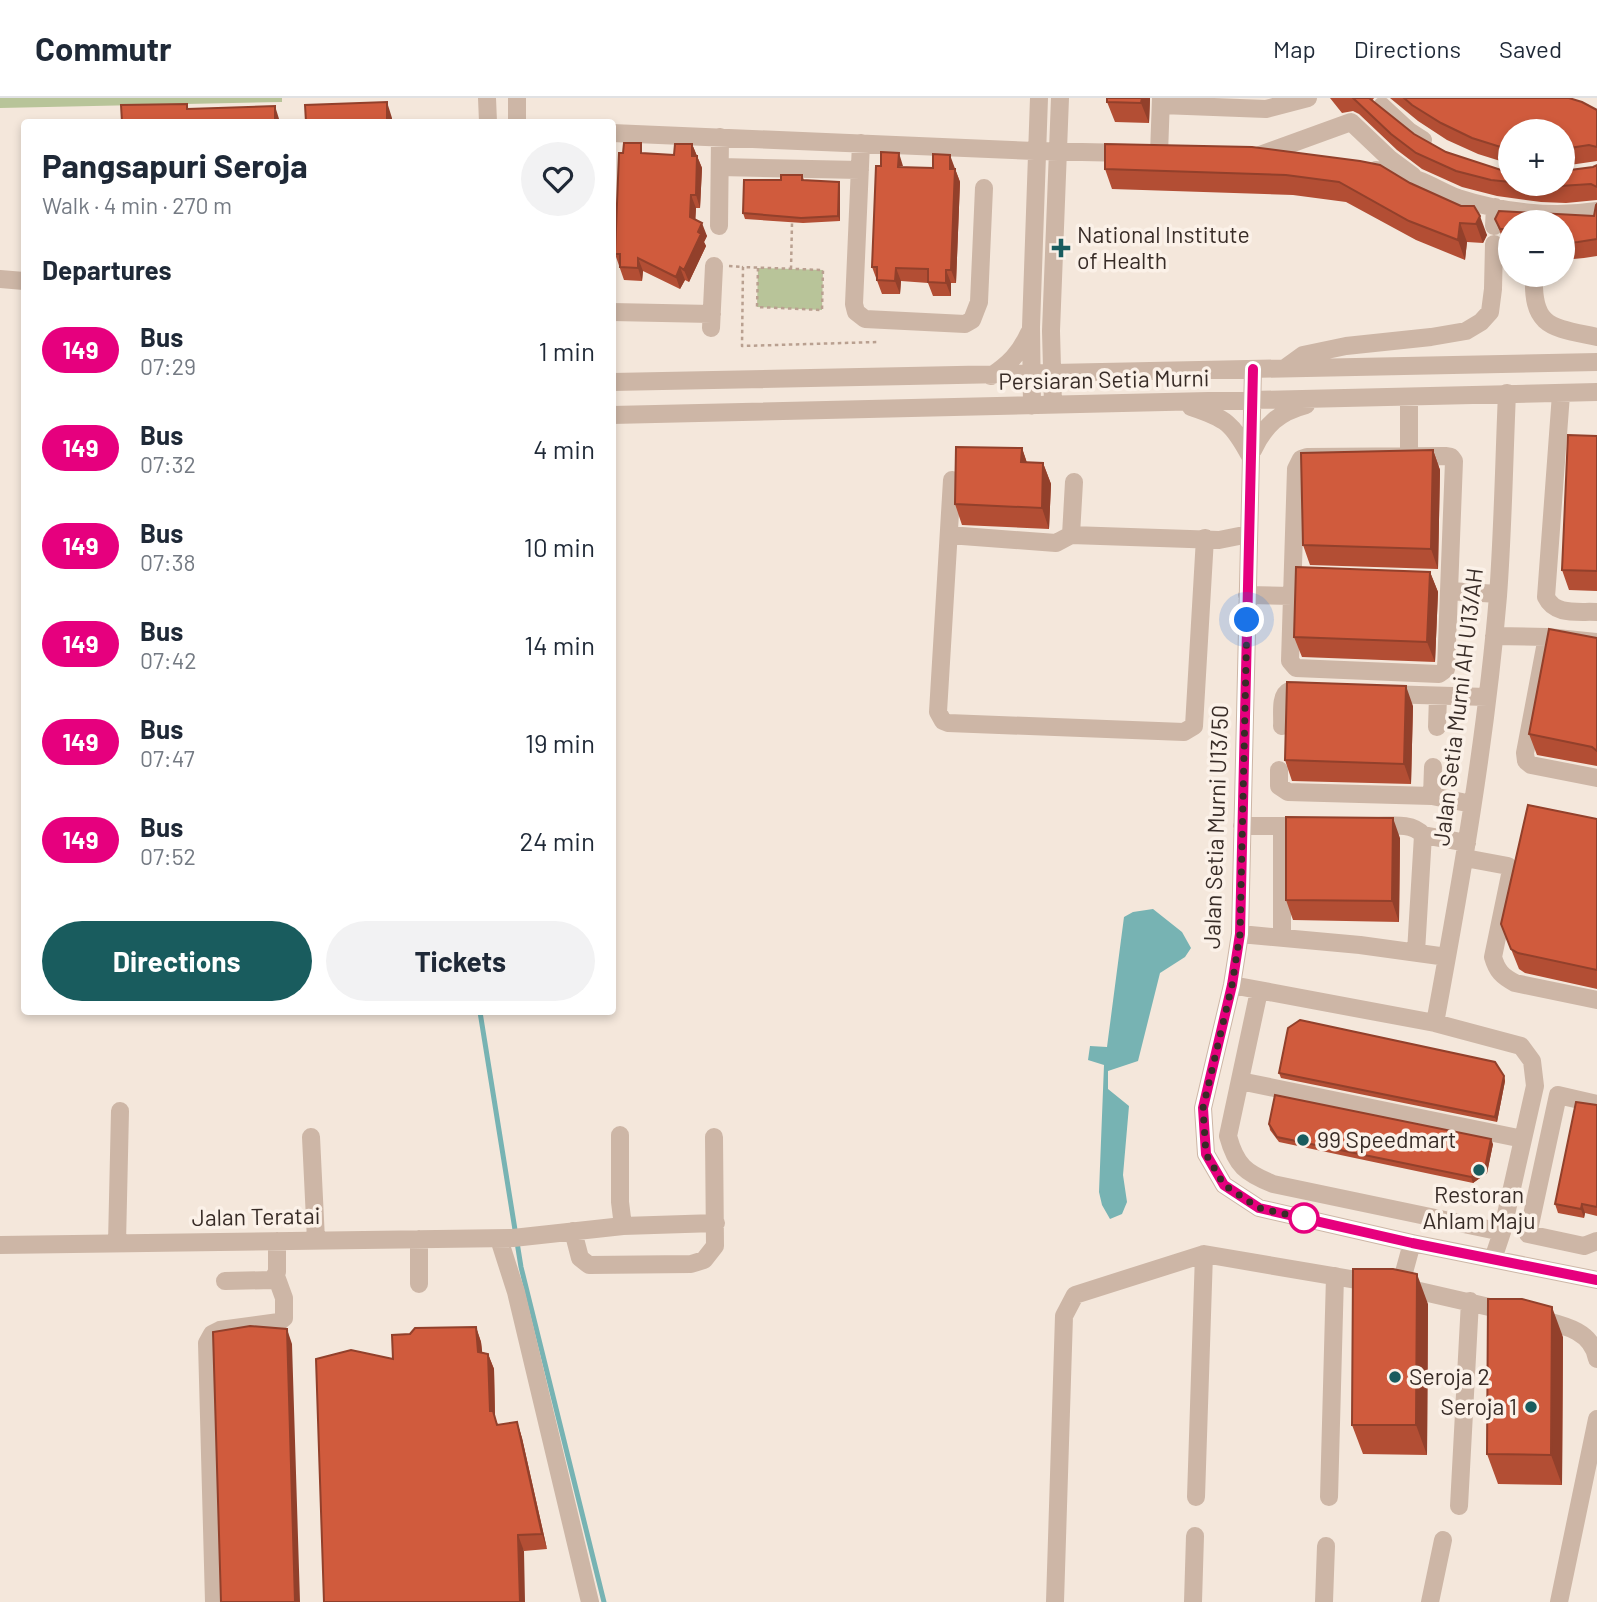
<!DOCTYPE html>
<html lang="en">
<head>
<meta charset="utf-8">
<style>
	body { margin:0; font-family:Barlow,sans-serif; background:#f2f2f3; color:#1f2937; height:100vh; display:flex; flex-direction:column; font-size:26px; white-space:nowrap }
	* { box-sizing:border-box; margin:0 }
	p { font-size:23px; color:#747a83 }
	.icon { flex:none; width:38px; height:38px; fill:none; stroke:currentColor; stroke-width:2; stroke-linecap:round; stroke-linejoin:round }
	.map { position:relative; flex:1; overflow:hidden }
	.sheet { position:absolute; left:21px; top:21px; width:595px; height:896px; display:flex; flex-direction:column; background:#fff; border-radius:7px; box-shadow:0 4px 10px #0003 }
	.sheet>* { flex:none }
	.badge { padding:0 14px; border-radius:23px; font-size:24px; line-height:46px }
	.buttons { position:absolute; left:1498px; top:21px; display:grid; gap:14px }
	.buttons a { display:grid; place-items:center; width:77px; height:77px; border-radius:50%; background:#fff; box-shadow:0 4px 10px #0003; font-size:35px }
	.you { position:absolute; width:35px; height:35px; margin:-18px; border:5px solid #fff; border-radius:50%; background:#1a73e8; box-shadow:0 0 0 10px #1a73e833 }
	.map>.badge { position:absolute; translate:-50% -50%; box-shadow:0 0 0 4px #fff }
	h2 { padding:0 21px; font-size:26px; line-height:63px }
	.round { display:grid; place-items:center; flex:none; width:74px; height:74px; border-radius:37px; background:#f2f2f3 }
	.head { display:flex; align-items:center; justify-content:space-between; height:119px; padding:0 21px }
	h1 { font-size:33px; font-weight:700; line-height:52px }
	.primary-button { display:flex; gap:14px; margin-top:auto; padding:14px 21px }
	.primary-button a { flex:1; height:80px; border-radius:42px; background:#195c5e; color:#fff; font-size:28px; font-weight:700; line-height:80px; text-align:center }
	.primary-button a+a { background:#f2f2f3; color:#1f2937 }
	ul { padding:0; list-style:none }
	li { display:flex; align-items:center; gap:21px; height:98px; padding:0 21px }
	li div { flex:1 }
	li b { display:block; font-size:26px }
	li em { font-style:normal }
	li .badge { min-width:77px; font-weight:700; text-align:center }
	header { display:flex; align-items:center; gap:42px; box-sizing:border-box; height:98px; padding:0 35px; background:#fff; border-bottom:2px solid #e0e1e3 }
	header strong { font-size:33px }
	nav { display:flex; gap:38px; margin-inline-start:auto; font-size:24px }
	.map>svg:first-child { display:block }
</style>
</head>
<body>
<header>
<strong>Commutr</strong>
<nav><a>Map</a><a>Directions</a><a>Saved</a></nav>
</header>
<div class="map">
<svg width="1597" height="1504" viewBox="0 0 1597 1504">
	<rect width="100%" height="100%" fill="#f4e7db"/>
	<path fill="#b8c499" d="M0,0H282V4L0,10Z
		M758,170L823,172L822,212L757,209Z"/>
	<path fill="#77b3b3" d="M1153,811L1182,834L1191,850L1185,859L1160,875L1138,963L1108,973V991L1129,1008L1123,1077L1127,1104L1122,1116L1110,1121L1102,1107L1099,1094L1104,967L1088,962L1090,948L1107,949L1124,819L1133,814Z"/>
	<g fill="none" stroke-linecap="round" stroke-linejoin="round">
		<path stroke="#77b3b3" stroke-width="5" d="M480,914L521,1169L604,1504"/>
		<path stroke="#b9a090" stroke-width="2.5" stroke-dasharray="3.5 3.5" stroke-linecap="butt" d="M729,168L743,169
			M758,170L757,209L822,212L823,172L743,169L742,248L878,244
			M791,171L792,125"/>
		<path stroke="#cdb6a6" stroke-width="18" d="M487,0L488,24
			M517,0V24
			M1161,7L1266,11L1308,0
			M1382,8L1409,33L1423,42
			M612,35L1035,53L1129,55
			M861,45L854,206L856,214L865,221L965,226L972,222L979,204L984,90
			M1159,56L1161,0
			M1260,57L1351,24L1390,61L1413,78
			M720,69L860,72
			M1376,72C1390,76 1405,78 1418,82C1432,87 1444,95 1458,100C1501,114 1552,120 1597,113
			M719,128L720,39
			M1494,128L1495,109
			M1534,177C1532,230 1551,229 1597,239
			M0,181L24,183
			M612,214L712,216
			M711,230L714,168
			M1285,270L1303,257L1346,248L1431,239L1466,233L1481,224L1490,214L1493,191L1494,146
			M1253,271L1240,836L1232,887L1203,1010L1206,1056L1224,1087L1259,1110L1412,1145L1597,1182
			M991,278C1009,266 1020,255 1029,235
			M612,284L1597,264
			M1561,296L1546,499C1555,518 1578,513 1597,514
			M1409,299V358
			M1053,307L1051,233L1060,0
			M1032,308L1031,229L1039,0
			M1191,309C1227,321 1232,325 1250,358
			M612,317L1597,294
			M1253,352C1265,327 1279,314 1306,307
			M1307,359L1445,358L1451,359L1454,363L1446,571L1439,576L1296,570L1290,563L1296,371L1301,361Z
			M952,382L938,614L943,623L948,625L1184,634L1194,628L1205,440
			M949,437L1056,445L1071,437L1219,442L1249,436
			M1071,437L1074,384
			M1450,493L1498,496
			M1247,497L1292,498
			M1494,538L1547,539
			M1597,544L1547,539L1525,655L1526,663L1531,667L1597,680
			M1385,596L1487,599
			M1282,628C1283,620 1279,597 1289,593C1294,591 1303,593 1308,593
			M1437,629L1438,598
			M1279,672V688L1288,694L1432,698L1472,706
			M1432,698L1433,669
			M1242,728H1308
			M1375,728C1390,728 1412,724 1423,737L1416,854
			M1423,737L1467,745
			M1465,760L1508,768L1511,772L1493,859C1497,873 1502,878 1515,885L1597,902
			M1240,836L1360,847L1447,859
			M1282,839V728
			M1232,887L1435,925L1521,948L1532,963L1535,988L1502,1134L1493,1161
			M1259,893L1228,1038C1236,1068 1246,1075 1273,1086L1502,1134
			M1435,925C1461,784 1486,642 1498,498C1503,431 1504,363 1507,295
			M1240,983L1523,1041
			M1597,1006L1558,997L1528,1136L1584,1148L1597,1143
			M311,1039L316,1142
			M623,1128L716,1125
			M573,1133L580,1160L589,1167L691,1166L704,1162L715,1148L714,1039
			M419,1141V1186
			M499,1141L516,1194L590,1504
			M117,1145L120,1013
			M0,1147L513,1140L623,1128L620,1104V1037
			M225,1183L272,1182L277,1174V1143
			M1400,1189L1412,1145
			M1402,1189L1511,1214
			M1538,1221C1562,1227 1592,1232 1597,1261
			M1196,1399L1204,1156
			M1329,1399L1335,1178
			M1459,1408L1470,1203
			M214,1504L207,1245L212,1236L220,1232L279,1224L284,1220V1200L276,1178
			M1055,1504L1064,1218L1075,1197L1204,1156L1374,1185
			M1193,1504L1195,1438
			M1324,1504L1326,1448
			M1430,1504L1443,1442
			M1559,1504L1597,1321"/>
	</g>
	<path fill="#b34e34" d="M1150,0L1149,25L1115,24L1107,4Z
		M1330,0H1374L1372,3L1414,36L1446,54L1501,72L1510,70V86H1563L1597,67V102L1566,105L1541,104L1497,98L1462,89L1422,71L1397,52L1359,16L1353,13L1342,15Z
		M1390,0H1569L1597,12V63L1563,68V33H1510V66L1478,56L1447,42L1418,23Z
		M692,46L702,70L700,110H696L695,121L707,138L704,144L706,148L689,184L685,182L680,191L643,173L642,183L624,182L615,156L623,55L674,57Z
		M1105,46L1410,85L1461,108L1487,137L1483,145L1467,144L1465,162L1416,142L1346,104L1293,97L1112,91L1105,71Z
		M881,68L955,71L960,84L956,185H951V198H933L928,185L901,183L900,196H882L872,169Z
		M802,77L804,82L839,84L840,89V123L803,125L745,121L743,115L781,82Z
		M1597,106V158L1584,160L1563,162V124H1510V147H1505L1495,121L1594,118Z
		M1597,338V493L1569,492L1562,472Z
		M1022,350L1027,365H1043L1051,386L1049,431L962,427L955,406Z
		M1433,352L1440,372L1438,471L1310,467L1303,447Z
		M1430,474L1438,494L1435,564L1302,559L1294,539Z
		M1597,540V668L1537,657L1529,636Z
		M1413,608L1411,686L1292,683L1285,662Z
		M1597,721V891L1525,875L1519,871L1501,826Z
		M1400,740L1399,824L1293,822L1286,802Z
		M1279,975L1504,978L1505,983L1497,1024L1281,980Z
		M1597,1007V1118L1585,1115L1584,1120L1558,1115L1555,1106Z
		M1269,1026L1493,1046L1487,1075L1473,1085L1279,1044L1270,1032Z
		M1428,1206L1427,1357L1363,1356L1352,1327Z
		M476,1229L481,1244L482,1254L488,1256L494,1271L495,1320L498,1327L517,1324L522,1340L547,1451L524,1453L393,1261Z
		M1563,1239L1562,1387L1498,1386L1487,1356Z"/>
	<path fill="#92402b" d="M1142,0H1150L1149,25L1141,5Z
		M387,4L392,20V24H387Z
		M275,8L280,24H275Z
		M692,46L702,70L700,110L696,97Z
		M899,55L903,68L898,69Z
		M950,57L960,84L956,185L951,172Z
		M839,84L840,89V123L838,118Z
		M691,97L696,110L695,131L690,119Z
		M1480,118L1487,137L1483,145L1476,126Z
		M702,125L707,138L704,144L706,148L689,184L684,172L698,134Z
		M1460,125L1467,144L1465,162L1458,142Z
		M638,160L643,173L642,183L638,170Z
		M680,169L685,182L680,191L676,179Z
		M896,170L901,183L900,196L895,183Z
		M946,172L951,185V198L946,185Z
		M1022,350L1029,371L1021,364Z
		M1433,352L1440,372L1438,471L1431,451Z
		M1043,365L1051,386L1049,431L1042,410Z
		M1430,474L1438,494L1435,564L1427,544Z
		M1406,588L1413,608L1411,686L1404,666Z
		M1393,720L1400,740L1399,824L1392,803Z
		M1504,978L1505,983L1497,1024L1495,1019Z
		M1491,1041L1493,1046L1487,1075L1473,1085L1471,1079Z
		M1582,1106L1585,1115L1584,1120L1581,1111Z
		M1417,1176L1428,1206L1427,1357L1416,1327Z
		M1552,1209L1563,1239L1562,1387L1551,1357Z
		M476,1229L481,1244L484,1269L478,1254Z
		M287,1231L292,1246L300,1504H295Z
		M488,1256L494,1271L495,1320L502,1342L490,1313Z
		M517,1324L522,1340L547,1451L542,1436Z
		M518,1437L524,1453L525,1504H520Z"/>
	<path fill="#d05b3d" stroke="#92402b" stroke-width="2" d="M1107,0H1142L1141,5L1107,4Z
		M1353,0H1369L1414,36L1446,54L1501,72L1510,70V84L1491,82L1456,73L1416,55L1391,36Z
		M1404,0H1569L1582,4L1597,12V49L1589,47L1563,51V33H1510V52L1472,40L1441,25L1412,7Z
		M387,4V24H306L305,7Z
		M187,6V11L275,8V24H122L121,7Z
		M624,45H641V55L674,57L675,46H692V58H697L696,97H691L690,119L702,125L698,134L701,136L684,172L680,169L676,179L638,160V170L620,169V156H615L619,55H623Z
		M1105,46L1252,49L1360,63L1380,67L1410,85L1461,108H1474L1480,118L1476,126L1460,125L1458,142L1409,123L1339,84L1286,77L1105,71Z
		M881,54L899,55L898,69L933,70V56L950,57V71H955L951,172H946V185L928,184V171L896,170L895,183L877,182V169H872L876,68H881Z
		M1597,67V89L1591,86L1560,88L1522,86H1563V73L1593,69Z
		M781,77H802V82L839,84L838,118L801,120L743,115L744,82H781Z
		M1597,106V141L1578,144L1563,145V124H1510V131H1500L1495,121L1499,113L1594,118L1596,107Z
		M1568,337L1597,338V473L1562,472Z
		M956,349L1022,350L1021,364L1043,365L1042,410L955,406Z
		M1433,352L1431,451L1303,447L1301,355Z
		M1296,469L1430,474L1427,544L1294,539Z
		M1549,531L1597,540V653L1592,649L1529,636Z
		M1287,584L1406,588L1404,666L1285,662Z
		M1528,707L1597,721V872L1518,855L1511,851L1501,826Z
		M1286,719L1393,720L1392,803L1286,802Z
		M1300,922L1495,964L1504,978L1495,1019L1279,975L1288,930Z
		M1275,997L1491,1041L1485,1070L1471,1079L1277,1039L1269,1026Z
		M1576,1004L1597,1007V1109L1582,1106L1581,1111L1555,1106Z
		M1353,1171H1393L1417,1176L1416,1327H1352Z
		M1488,1201H1522L1552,1209L1551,1357L1487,1356Z
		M250,1228L287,1231L295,1504H221L213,1234Z
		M476,1229L478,1254L488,1256L490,1313H493L497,1327L517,1324L542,1436L518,1437L520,1504H324L316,1261L351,1252L393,1261L392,1237L410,1236L415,1230Z"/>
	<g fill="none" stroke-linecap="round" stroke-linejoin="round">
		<g stroke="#fff" stroke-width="16">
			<path id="line" d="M1253,271L1240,836L1232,887L1203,1010L1206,1056L1224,1087L1259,1110L1412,1145L1597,1182"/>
		</g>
		<use href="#line" stroke="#e6007e" stroke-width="10"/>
		<path stroke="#382c27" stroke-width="7" stroke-dasharray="0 12.6" d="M1247,522L1240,836L1232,887L1203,1010L1206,1056L1224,1087L1259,1110L1310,1122L1304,1120"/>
	</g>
	<g fill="#195c5e" stroke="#fbf1e8" stroke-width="2.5">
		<path d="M1057.5 139.5h7v7h7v7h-7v7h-7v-7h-7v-7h7z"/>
		<circle cx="1303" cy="1042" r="7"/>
		<circle cx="1479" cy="1072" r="7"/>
		<circle cx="1395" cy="1279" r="7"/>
		<circle cx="1531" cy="1309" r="7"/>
	</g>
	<circle fill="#fff" stroke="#e6007e" stroke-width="3.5" cx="1304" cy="1120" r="14"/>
	<g text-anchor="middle" stroke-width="7" stroke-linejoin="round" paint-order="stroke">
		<g font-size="23" fill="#382c27" stroke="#fbf1e8" text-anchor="start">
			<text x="1077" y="145">National Institute<tspan x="1077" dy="26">of Health</tspan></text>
			<text x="1317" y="1050">99 Speedmart</text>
			<text x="1479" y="1105" text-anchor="middle">Restoran<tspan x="1479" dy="26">Ahlam Maju</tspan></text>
			<text x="1409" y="1287">Seroja 2</text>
			<text x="1517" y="1317" text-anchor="end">Seroja 1</text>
		</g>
		<g font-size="23" fill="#382c27" stroke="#fbf1e8">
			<text transform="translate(1104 282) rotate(-1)" y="8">Persiaran Setia Murni</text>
			<text transform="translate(1458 609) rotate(-83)" y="8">Jalan Setia Murni AH U13/AH</text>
			<text transform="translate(1216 729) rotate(-88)" y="8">Jalan Setia Murni U13/50</text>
			<text transform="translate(256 1119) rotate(-1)" y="8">Jalan Teratai</text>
		</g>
	</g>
</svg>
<div class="buttons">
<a>+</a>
<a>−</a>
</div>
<div class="you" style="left:1247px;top:522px"></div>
<section class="sheet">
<div class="head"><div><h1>Pangsapuri Seroja</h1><p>Walk · 4 min · 270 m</p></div><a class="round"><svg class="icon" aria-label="heart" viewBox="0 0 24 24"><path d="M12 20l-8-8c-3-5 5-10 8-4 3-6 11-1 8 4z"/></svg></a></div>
<h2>Departures</h2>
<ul>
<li><span class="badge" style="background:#e6007e;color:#fff">149</span><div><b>Bus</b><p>07:29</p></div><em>1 min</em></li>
<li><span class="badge" style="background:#e6007e;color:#fff">149</span><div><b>Bus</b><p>07:32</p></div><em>4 min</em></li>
<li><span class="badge" style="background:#e6007e;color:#fff">149</span><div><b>Bus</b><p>07:38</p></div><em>10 min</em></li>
<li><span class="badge" style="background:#e6007e;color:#fff">149</span><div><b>Bus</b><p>07:42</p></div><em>14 min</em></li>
<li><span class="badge" style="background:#e6007e;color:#fff">149</span><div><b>Bus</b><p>07:47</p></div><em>19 min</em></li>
<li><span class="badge" style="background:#e6007e;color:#fff">149</span><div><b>Bus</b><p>07:52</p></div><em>24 min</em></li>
</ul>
<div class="primary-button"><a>Directions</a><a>Tickets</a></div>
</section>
</div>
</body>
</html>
